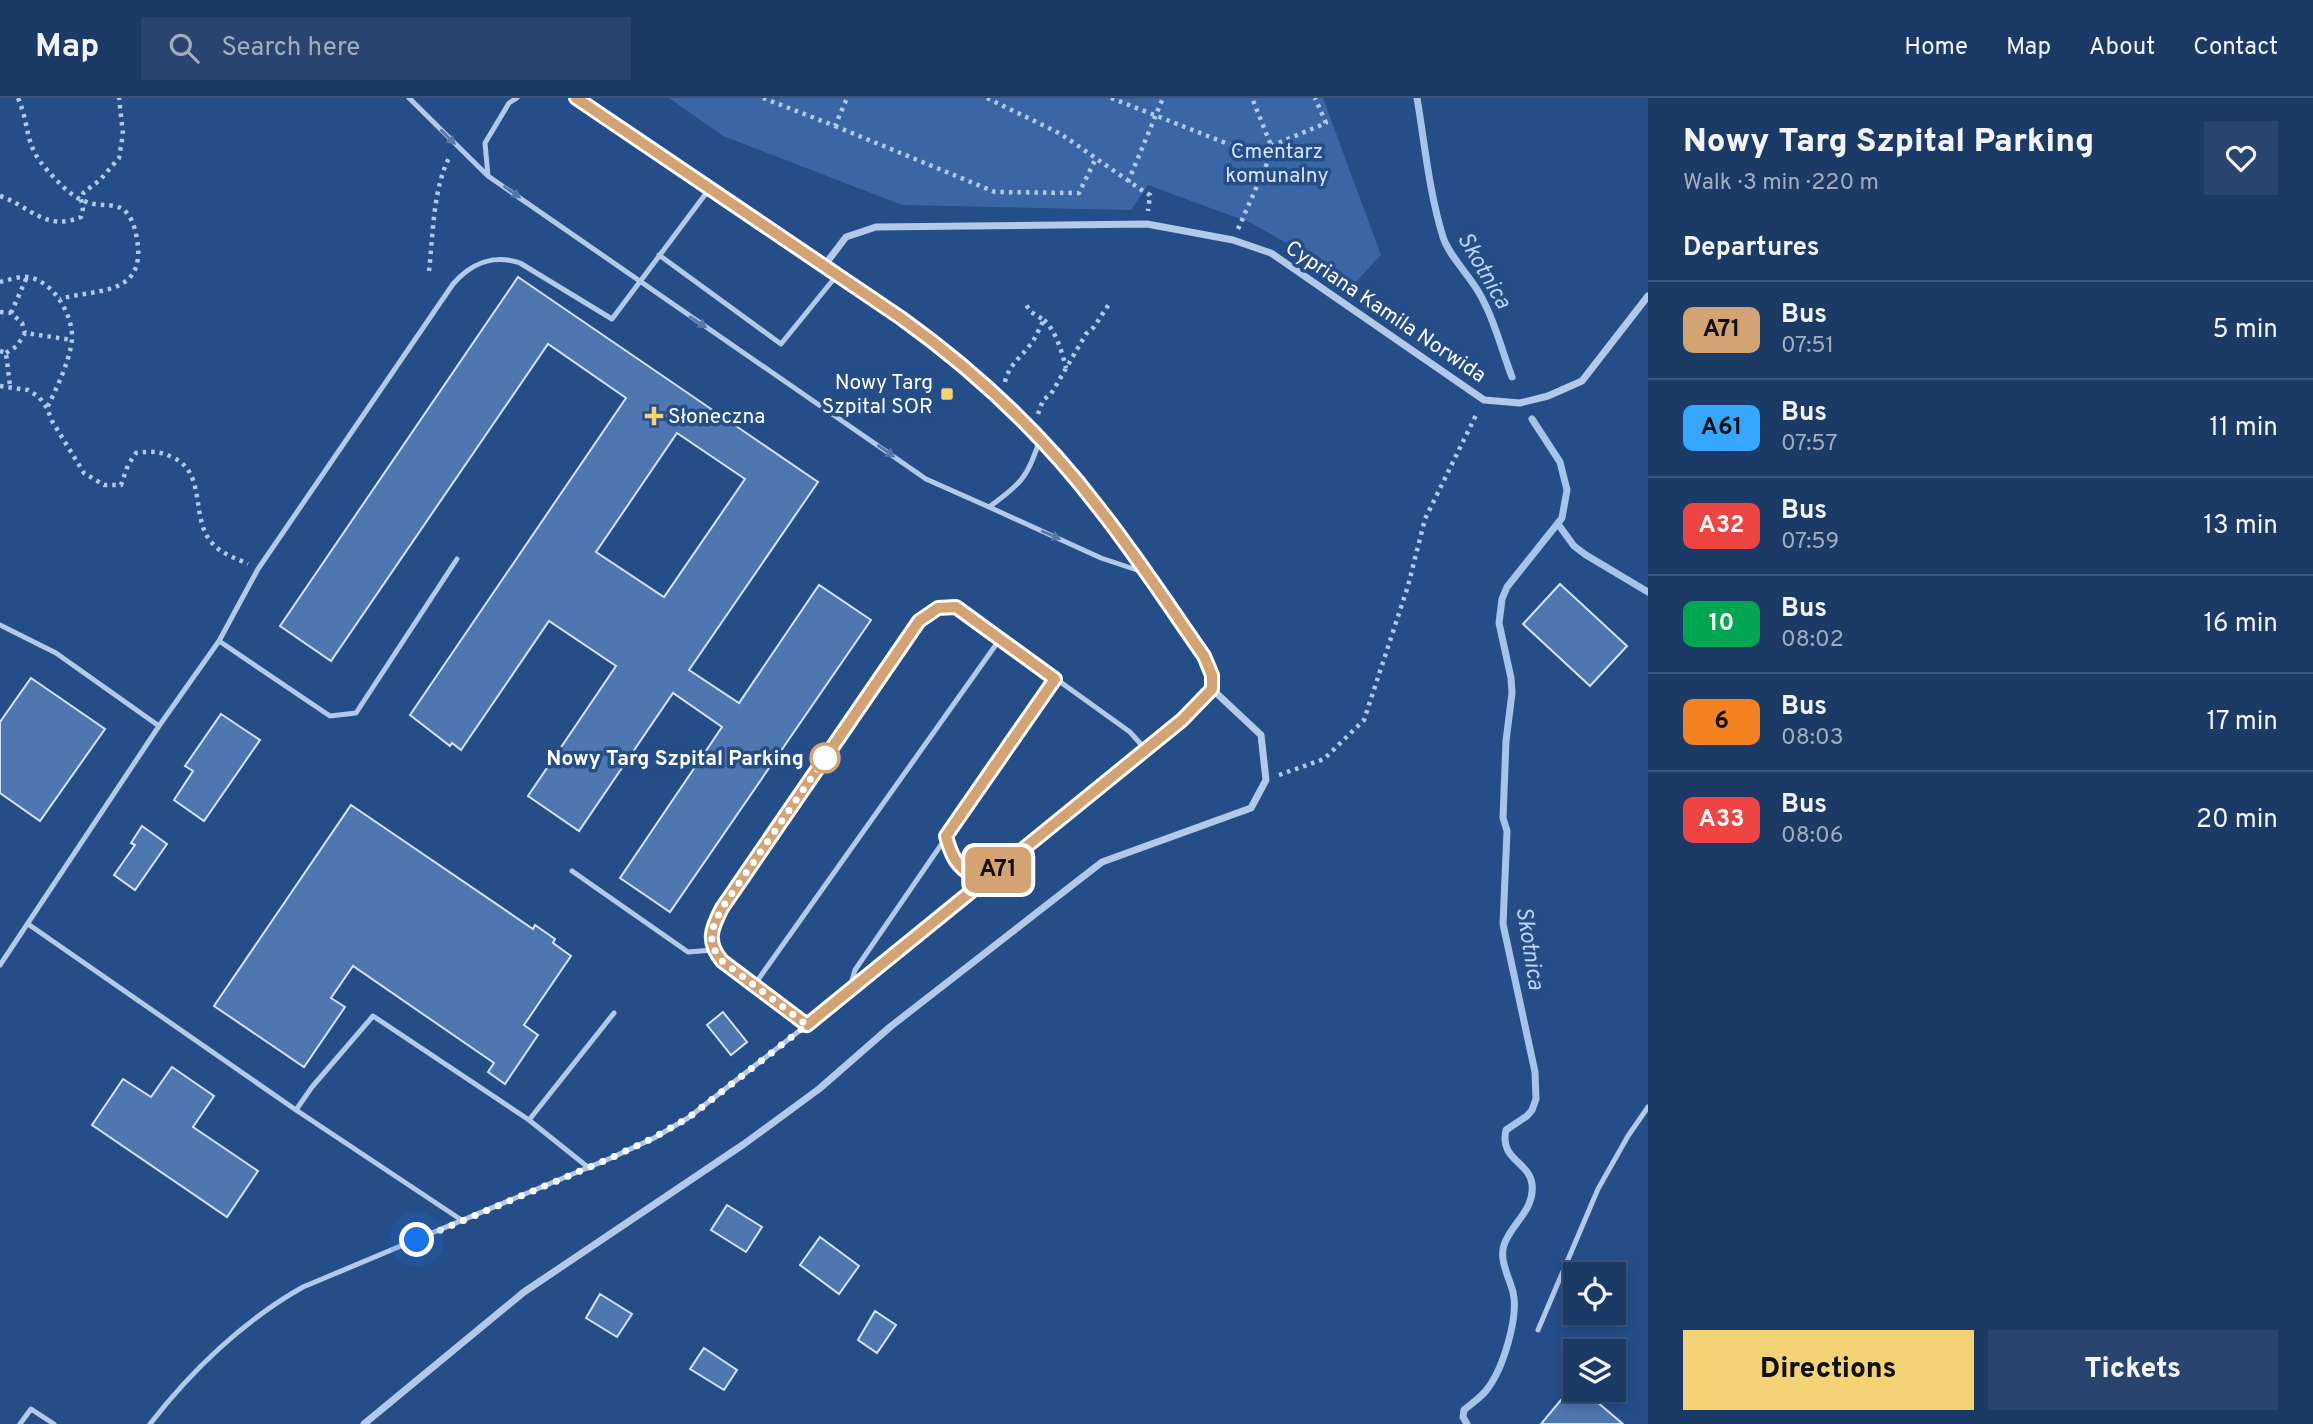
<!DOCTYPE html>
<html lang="en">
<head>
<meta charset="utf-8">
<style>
	body { margin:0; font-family:Overpass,sans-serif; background:#29456f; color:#f1f3f6; height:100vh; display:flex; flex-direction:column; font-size:26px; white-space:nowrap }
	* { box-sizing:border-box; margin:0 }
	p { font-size:23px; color:#a0adbf }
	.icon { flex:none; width:38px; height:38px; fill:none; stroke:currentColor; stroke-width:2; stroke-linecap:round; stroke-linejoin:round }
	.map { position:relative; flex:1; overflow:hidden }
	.sheet { display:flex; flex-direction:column; background:#1c3a66; width:665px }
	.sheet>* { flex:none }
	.badge { padding:0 14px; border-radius:10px; font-size:24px; line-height:46px }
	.tools { position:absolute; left:1563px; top:1164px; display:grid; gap:14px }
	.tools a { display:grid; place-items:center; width:63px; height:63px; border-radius:0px; background:#1c3a66; box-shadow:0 4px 10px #0003,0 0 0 2px #3a547a; font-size:35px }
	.you { position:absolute; width:35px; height:35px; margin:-18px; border:5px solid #fff; border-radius:50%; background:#1a73e8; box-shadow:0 0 0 10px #1a73e833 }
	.map>.badge { position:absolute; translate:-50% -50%; box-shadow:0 0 0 4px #fff }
	h2 { padding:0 35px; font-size:26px; line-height:63px }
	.round { display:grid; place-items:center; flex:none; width:74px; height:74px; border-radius:0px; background:#29456f }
	.headline { display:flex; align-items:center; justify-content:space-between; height:119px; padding:0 35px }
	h1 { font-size:33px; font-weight:800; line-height:52px }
	.action { display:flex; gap:14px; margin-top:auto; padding:14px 35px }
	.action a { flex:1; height:80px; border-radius:0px; background:#f3d376; color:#111; font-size:28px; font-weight:800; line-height:80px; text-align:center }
	.action a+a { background:#29456f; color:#f1f3f6 }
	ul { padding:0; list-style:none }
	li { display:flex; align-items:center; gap:21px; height:98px; padding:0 35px; border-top:2px solid #3a547a }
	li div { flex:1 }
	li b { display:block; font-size:26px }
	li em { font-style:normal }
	li .badge { min-width:77px; font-weight:700; text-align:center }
	header { display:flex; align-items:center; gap:42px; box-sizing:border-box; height:98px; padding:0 35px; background:#1c3a66; border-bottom:2px solid #3a547a }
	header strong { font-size:33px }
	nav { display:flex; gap:38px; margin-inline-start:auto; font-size:24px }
	.search { width:490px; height:63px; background:#29456f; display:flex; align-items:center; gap:18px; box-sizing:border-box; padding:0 24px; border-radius:0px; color:#a0adbf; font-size:26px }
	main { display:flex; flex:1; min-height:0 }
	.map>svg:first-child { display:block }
</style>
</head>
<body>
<header>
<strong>Map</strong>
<div class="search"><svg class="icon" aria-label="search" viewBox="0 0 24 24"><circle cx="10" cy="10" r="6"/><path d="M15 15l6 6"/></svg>Search here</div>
<nav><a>Home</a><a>Map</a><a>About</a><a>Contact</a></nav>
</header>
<main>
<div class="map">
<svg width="1648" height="1326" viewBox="0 0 1648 1326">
	<rect width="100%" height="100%" fill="#254d88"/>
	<path fill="#3a66a5" d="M669,0H1323L1381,157L1356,184L1251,125L1148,87L1131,112L902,107L723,38Z"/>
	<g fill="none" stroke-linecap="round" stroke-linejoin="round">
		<path stroke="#a6c3ea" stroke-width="7" d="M1417,0C1425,47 1429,94 1443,139C1448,156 1468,176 1478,193C1494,220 1501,250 1512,279
			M1558,426L1574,448L1586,457L1648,494
			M1467,1326L1463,1319L1464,1312C1472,1305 1482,1299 1488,1290C1503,1270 1519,1219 1513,1194C1509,1179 1499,1162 1504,1147C1511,1125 1535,1113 1532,1086C1529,1063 1499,1062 1506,1032L1527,1018L1532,1012L1536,1001L1535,974L1503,826L1507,733L1503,720L1506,643L1512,595L1511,580L1499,525L1502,501L1507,489L1562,420L1567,392L1560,364L1532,321"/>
	</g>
	<path fill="#4e76b0" stroke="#d6e4f7" stroke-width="2" fill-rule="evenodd" d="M518,179L818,384L689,572L739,605L819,487L871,522L670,814L620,780L722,629L673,595L579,733L528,698L616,568L549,523L461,652L452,645L450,648L410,617L626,300L548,246L331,563L280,528ZM677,335L745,381L664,499L596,454Z
		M1560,486L1627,548L1590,588L1523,526Z
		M31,580L105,631L40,723L0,695V624Z
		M221,616L260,642L204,723L174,702L193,673L185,668Z
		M351,707L533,831L535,827L555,841L553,845L571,858L524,927L538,937L505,986L488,974L494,965L353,868L331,900L345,909L304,969L214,908Z
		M142,728L167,746L135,792L114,777L135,747L131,745Z
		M723,914L747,944L731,957L707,927Z
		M172,969L214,998L193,1029L258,1073L227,1119L92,1027L123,981L151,999Z
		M727,1107L762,1129L746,1154L711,1132Z
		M820,1139L859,1168L839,1196L800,1167Z
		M600,1196L632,1216L617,1239L586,1220Z
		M875,1213L896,1227L877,1255L858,1242Z
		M704,1250L737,1272L724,1292L690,1271Z
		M1575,1285V1292H1583L1623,1326H1541Z"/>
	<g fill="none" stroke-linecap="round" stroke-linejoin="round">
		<path stroke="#b2c9e9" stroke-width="4.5" stroke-dasharray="3.5 5" stroke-linecap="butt" d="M18,0C31,30 23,46 48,73C59,85 73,101 90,105C101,109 117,104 126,114C134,122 137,138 138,149C142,199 92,191 60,201
			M763,0L835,28L847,0
			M987,0L1061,36L1143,93L1150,97L1148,113
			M1111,0L1269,62
			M835,28L995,94L1079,95L1096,60
			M1271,48L1326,25L1315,0
			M1128,84L1163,0
			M0,98C30,108 45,134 81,119L83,110L81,101L84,94L100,82L119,60L123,36L119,0
			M1238,131L1273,52L1252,0
			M429,173C433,138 433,89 450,58
			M0,184C8,182 19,178 27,179C53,182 74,218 72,242C69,265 57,289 47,310
			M0,214L11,215L22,225L25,235
			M11,215L27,179
			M1044,222C1056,233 1062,254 1066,270
			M0,253L6,255L10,288
			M6,255L17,248L25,235L72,242
			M1005,284C1009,267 1020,260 1030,247C1036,240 1039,230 1044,222L1031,214L1024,204
			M0,288L28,292L39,299L47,310L52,323L84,375L104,387H121L128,367L136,355C151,353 160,353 174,360C208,377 189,423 214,447C222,456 238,461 248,466
			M1038,316L1043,302L1051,296L1086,236L1094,229L1109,206
			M1279,677L1324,661L1364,622L1408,488L1425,421L1477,315"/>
		<path stroke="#b2c9e9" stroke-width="5" d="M409,0L488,78
			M517,0L509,5L485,45L488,78L926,381L989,409C1021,386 1029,378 1040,340
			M659,157L781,246L837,177
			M989,409L1101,460L1146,475
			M0,527L56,555L159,628
			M219,543L330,618L356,615L457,461
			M946,738C954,765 959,775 987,781
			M572,773L688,854L713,852
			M28,826L296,1012L463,1123
			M0,867L159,628L219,543L258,471L453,186C471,165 494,156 520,165L612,221L710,90
			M755,886L1000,541
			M849,893L855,872L1055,581
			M296,1012L312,989L373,918L529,1022L614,915
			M529,1022L589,1070
			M1538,1232L1598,1091L1628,1038L1648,1009
			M20,1326L31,1311L54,1326
			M150,1326C191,1273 244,1222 303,1189L611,1060L654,1040L688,1020L849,894L1146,652L1130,634L956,509L938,510L919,523L714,825C711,841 712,850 722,863L807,927"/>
		<path stroke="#b2c9e9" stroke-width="7" d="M576,0L935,244C971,275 1009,306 1041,341C1102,408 1152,484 1204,558L1212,577V591L1182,622L1146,652
			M824,168L846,139L876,129L1147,126L1233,142L1271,155L1484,302L1520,305L1548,298L1582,283L1648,198
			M364,1326L524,1194L744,1046L819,991L890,929L1102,764L1251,710L1266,682L1261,637L1212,591"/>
	</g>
	<defs><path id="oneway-solid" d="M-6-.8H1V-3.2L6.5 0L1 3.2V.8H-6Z" transform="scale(1.75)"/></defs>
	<g fill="#5678aa">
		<use href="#oneway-solid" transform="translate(448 39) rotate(45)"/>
		<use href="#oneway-solid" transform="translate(512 94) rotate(35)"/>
		<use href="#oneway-solid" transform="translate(698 224) rotate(34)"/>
		<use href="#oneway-solid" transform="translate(886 353) rotate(35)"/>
		<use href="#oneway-solid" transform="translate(1051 437) rotate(24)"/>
	</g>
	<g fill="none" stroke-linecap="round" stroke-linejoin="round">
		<g stroke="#fff" stroke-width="16">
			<path id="line" d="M576,0L901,220C975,273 1043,337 1098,409C1136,457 1169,508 1204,558L1212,577V591L1182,622L807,927L722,863C706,844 711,831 722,810L919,523L938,510L956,509L1055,581L946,738C951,757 956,768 973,778"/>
		</g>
		<use href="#line" stroke="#d4a373" stroke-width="10"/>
		<path stroke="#fff" stroke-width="7" stroke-dasharray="0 12.6" d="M417,1142L611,1060L653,1040L688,1020L807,927L722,863C706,844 711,831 722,810L825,660"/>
	</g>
	<g fill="#f3d376" stroke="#254d88" stroke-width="2.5">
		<rect x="940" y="289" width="14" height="14" rx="3.5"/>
		<path d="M650.5 307.5h7v7h7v7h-7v7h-7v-7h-7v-7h7z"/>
	</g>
	<circle fill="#fff" stroke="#d4a373" stroke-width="3.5" cx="825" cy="660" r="14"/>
	<g text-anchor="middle" stroke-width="7" stroke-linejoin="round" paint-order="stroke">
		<g font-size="21" fill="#d6e4f7" stroke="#254d88">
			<text x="1277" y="60">Cmentarz<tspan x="1277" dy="24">komunalny</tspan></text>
		</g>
		<g font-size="21" fill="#fff" stroke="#254d88">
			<text transform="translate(1386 213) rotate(34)" y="7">Cypriana Kamila Norwida</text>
		</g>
		<g font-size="21" fill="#fff" stroke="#254d88" text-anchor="end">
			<text x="933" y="291">Nowy Targ<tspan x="933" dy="24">Szpital SOR</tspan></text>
			<text x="668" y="325" text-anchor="start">Słoneczna</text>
		</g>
		<g font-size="21" font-weight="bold" fill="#fff" stroke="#254d88" text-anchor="end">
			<text x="804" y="667">Nowy Targ Szpital Parking</text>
		</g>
		<g font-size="23" font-style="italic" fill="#bdd3f0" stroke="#254d88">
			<text transform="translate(1485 172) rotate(60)" y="8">Skotnica</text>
			<text transform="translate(1531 850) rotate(81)" y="8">Skotnica</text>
		</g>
	</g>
</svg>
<div class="tools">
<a><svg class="icon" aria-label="locate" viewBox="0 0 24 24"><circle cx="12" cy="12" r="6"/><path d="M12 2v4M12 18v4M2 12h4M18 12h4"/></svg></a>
<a><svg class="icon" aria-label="layers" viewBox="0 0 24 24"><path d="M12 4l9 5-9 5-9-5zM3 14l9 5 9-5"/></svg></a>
</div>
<div class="you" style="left:417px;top:1142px"></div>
<b class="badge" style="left:998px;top:772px;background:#d4a373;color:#111">A71</b>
</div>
<section class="sheet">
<div class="headline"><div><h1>Nowy Targ Szpital Parking</h1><p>Walk · 3 min · 220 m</p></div><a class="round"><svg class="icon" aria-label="heart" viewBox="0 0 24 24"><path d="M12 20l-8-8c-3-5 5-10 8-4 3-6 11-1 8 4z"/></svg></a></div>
<h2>Departures</h2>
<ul>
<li><span class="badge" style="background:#d4a373;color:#111">A71</span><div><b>Bus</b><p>07:51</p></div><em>5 min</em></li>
<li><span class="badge" style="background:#35a7ff;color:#111">A61</span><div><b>Bus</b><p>07:57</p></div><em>11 min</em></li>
<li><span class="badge" style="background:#ef4444;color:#fff">A32</span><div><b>Bus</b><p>07:59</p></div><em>13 min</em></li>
<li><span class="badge" style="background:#00a651;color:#fff">10</span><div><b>Bus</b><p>08:02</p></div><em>16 min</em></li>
<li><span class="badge" style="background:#f58220;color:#111">6</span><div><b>Bus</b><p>08:03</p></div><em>17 min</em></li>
<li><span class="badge" style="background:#ef4444;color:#fff">A33</span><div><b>Bus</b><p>08:06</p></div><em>20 min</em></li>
</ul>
<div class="action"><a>Directions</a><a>Tickets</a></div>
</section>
</main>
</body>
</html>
